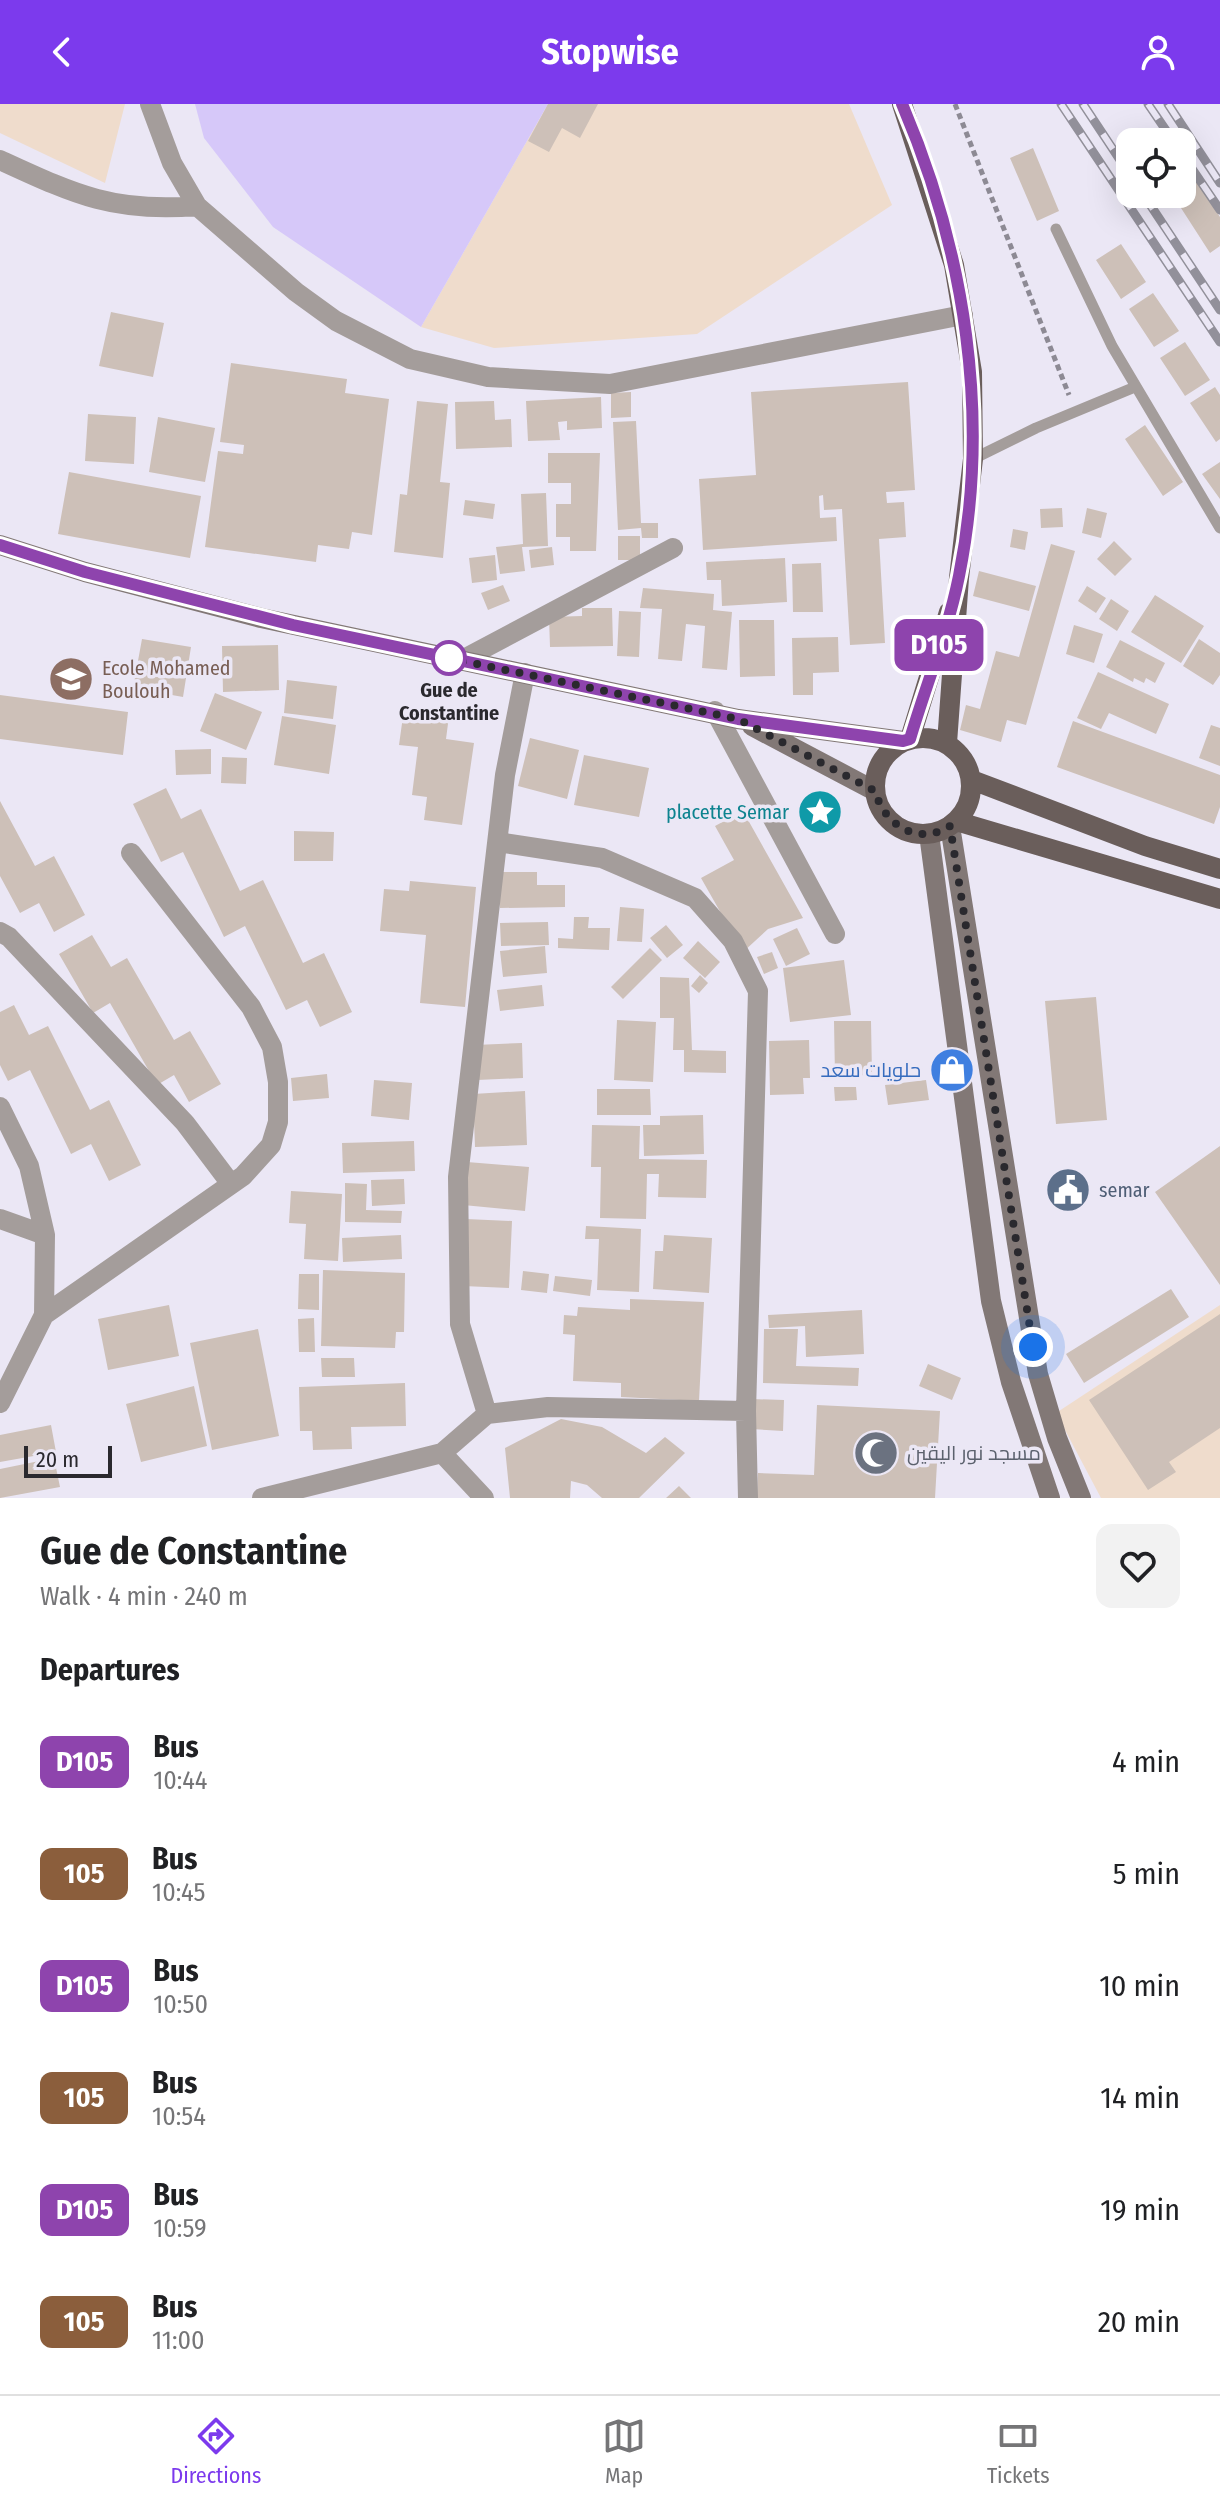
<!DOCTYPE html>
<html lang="en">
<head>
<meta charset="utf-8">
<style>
	body { margin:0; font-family:"Fira Sans Condensed",Cairo,sans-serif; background:#f2f2f2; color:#202124; height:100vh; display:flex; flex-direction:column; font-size:30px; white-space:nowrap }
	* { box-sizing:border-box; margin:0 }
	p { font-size:26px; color:#757577 }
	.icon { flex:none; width:44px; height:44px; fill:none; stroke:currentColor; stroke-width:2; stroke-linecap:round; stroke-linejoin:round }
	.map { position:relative; height:1394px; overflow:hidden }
	.panel { display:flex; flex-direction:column; background:#fff; flex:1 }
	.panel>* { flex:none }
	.badge { padding:0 16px; border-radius:12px; font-size:28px; line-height:52px }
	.fabs { position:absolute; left:1116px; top:24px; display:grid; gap:16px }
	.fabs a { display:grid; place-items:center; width:80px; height:80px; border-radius:16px; background:#fff; box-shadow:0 8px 32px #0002; font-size:40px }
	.scale { position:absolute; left:24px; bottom:20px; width:88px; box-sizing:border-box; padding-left:8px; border:4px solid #2a292e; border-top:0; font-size:22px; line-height:28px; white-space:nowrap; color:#2a292e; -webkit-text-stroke:6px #ebe7f5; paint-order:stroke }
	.you { position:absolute; width:40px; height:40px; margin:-20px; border:6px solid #fff; border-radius:50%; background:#1a73e8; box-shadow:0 0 0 12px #1a73e833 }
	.map>.badge { position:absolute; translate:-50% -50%; box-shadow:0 0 0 4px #fff }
	h2 { padding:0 40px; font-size:30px; line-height:72px }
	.round { display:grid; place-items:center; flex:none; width:84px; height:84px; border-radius:16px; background:#f2f2f2 }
	.head { display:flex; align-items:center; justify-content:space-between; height:136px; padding:0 40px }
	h1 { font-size:38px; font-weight:700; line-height:60px }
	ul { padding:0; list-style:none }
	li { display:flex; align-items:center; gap:24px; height:112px; padding:0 40px }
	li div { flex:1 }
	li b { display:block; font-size:30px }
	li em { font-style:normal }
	li .badge { min-width:88px; font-weight:700; text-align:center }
	header { display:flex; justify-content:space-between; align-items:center; height:104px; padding:0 40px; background:#7c3aed; color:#fff; font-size:36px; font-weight:700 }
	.tab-bar { display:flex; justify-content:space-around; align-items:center; height:112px; border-top:2px solid #e0e0e0; background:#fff; font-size:22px; color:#757577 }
	.tab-bar a { display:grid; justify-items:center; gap:4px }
	.tab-bar .active { color:#7c3aed }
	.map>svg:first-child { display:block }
</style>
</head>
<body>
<header><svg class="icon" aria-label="back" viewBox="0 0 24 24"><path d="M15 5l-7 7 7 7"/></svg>Stopwise<svg class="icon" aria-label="person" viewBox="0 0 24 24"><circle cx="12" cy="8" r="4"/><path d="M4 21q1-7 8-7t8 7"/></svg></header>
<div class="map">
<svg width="1220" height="1394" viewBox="0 0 1220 1394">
	<rect width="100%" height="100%" fill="#ebe7f5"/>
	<path fill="#efdccc" d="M0,0H125L105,79L0,29Z
		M548,0H849L892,101L697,230L494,244L421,223Z
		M1220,1201V1394H1101L1056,1309Z"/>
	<path fill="#d6c8f9" d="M195,0H548L421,223L273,123L204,34Z"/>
	<path fill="#cdc0b8" d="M548,0H598L580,34L562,24L549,48L528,37Z
		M1033,44L1059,107L1037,117L1010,54Z
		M1182,54L1220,113V142L1210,149L1172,90H1182Z
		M1121,140L1146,178L1121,195L1096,156Z
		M1153,189L1179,227L1154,243L1129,205Z
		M111,208L164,219L153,273L99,262Z
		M1185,238L1210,276L1185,292L1160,254Z
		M231,259L347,275L345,289L389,295L372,431L352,428L349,445L318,441L316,458L205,443L218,347L243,350L244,341L220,338Z
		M908,278L915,386L886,388L887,399L904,398L906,433L879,435L885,539L850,541L842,405L824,406L823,391L819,392L820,414L836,413L837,437L703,446L699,375L756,371L751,288Z
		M1215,283L1220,291V335L1216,338L1190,299Z
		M631,288V313L611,314V289Z
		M601,293L602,324L567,326V317L558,318L560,336L528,337L526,297Z
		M417,297L448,300L440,378L450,379L443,454L394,448L400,390L407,391Z
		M494,297L495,316L511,315L512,343L456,345L455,298Z
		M88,310L136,313L134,360L85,357Z
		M158,313L215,324L205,378L149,368Z
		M636,317L641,419H658V434H642L641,424L618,426L613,318Z
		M1145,321L1183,378L1163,392L1125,335Z
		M548,349H600L596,447H570V433H556V400H571V379H548Z
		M1220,358V395L1202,370Z
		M69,368L201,392L190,454L58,430Z
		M546,389L548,442L522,443L525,467L500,470L496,443L523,440L521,390Z
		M465,396L495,400L493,415L463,411Z
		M1062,404L1063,423L1041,424L1040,405Z
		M1087,404L1107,409L1101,434L1082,429Z
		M1013,425L1028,428L1025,446L1010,443Z
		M618,432H640V456H618Z
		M1114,437L1132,455L1115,472L1097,455Z
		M1051,440L1075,447L1026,621L1007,616L1001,638L960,626L966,601L980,605L996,547L1019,553Z
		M552,443L554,461L531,464L529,446Z
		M495,451L497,476L472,479L469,454Z
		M785,454L787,498L722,502L721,476H707L706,458Z
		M821,459L823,508H793L792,460Z
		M979,467L1036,482L1029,507L973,492Z
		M503,481L510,497L488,506L481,489Z
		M1087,482L1106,494L1096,509L1078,497Z
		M643,484L714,490L713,506L732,508L727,566L702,564L705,522L686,520L682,557L658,555L662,505L640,504Z
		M1155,491L1204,522L1181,559L1131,528Z
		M1111,495L1129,507L1117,527L1099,515Z
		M582,504H612L613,542L550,543L549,513L582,512Z
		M619,507L641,508L639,553L617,552Z
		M739,516H774L775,572L740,573Z
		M1074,521L1103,530L1094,559L1066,550Z
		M838,533L839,568L813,569V591H793L792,534Z
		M142,535L191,543L183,593L133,584Z
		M1199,535L1220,549V571L1213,581L1183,562Z
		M1120,536L1165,559L1155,579L1146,574L1144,579L1134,574L1133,578L1106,563Z
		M278,541L279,586L223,588L222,542Z
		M1098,568L1169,600L1156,630L1109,609L1101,625L1077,614Z
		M287,576L337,582L333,615L284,609Z
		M215,589L262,608L246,646L200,627Z
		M0,591L128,608L123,651L0,635Z
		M404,605L449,612L446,635L474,639L462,721L424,716L427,693L412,691L418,643L399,641Z
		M282,612L336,621L329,670L274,661Z
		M1073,617L1220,671V703L1214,720L1057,663Z
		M1211,621L1220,624V662L1199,654Z
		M530,634L579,646L567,695L518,682Z
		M211,645V670L176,671L175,646Z
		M584,651L649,664L639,713L574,701Z
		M222,653L247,654L246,680L221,679Z
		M166,684L181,715L201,705L240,787L263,776L303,859L324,849L352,908L320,923L307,896L286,906L245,822L224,833L183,748L161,758L133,700Z
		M0,697L35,762L54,752L85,811L54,828L39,799L20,809L0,772Z
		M743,707L803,814L768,825L743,848L701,774L734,756L715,722Z
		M294,727L334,728L333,757H294Z
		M500,768H537V781H565V803L500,804Z
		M410,777L476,783L465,903L420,899L426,831L380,827L384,785L409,787Z
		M620,803L644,805L642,838L617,837Z
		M574,813H589L588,824H610L609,846L558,844V834L573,835Z
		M548,818L549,841L501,842L500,819Z
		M666,821L683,841L667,854L650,834Z
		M797,824L810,850L786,862L773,835Z
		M92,831L111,863L127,854L174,936L190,927L221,980L189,998L174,971L157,981L110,899L93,909L59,850Z
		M698,837L720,858L705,874L683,854Z
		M545,842L547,869L503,873L500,847Z
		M650,844L662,856L623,895L611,883Z
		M772,848L778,864L764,870L757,853Z
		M844,856L851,911L790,918L783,864Z
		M700,871L708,879L699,889L691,882Z
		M660,873L689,874L692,946L726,947V969L684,968V946H673L674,914H660Z
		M542,881L544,902L500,907L497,886Z
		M1096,893L1107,1016L1056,1020L1045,897Z
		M14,901L29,931L48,922L90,1006L109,996L141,1061L109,1077L91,1040L71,1050L30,966L8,977L0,961V908Z
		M617,916L656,918L653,978L614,976Z
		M834,917H871L872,971L835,972Z
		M809,936L810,974H803L804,990L770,991L769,937Z
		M522,939L523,974L477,976L475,941Z
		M327,970L329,994L293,997L291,974Z
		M374,976L412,979L409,1016L371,1012Z
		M926,976L929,996L888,1001L885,981Z
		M834,983H856L857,996L835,997Z
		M597,985H650L651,1011H597Z
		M525,987L527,1041L475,1043L473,990Z
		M703,1011L704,1050L644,1052L643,1021H660V1012Z
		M592,1021L640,1022L639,1055L707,1056L706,1094L658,1093L659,1070H647L646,1115L600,1114L601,1063H591Z
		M414,1037L415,1067L343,1069L342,1039Z
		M1220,1042V1181L1155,1088Z
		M467,1058L529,1063L525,1107L463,1101Z
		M404,1075L405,1100L372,1102L371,1076Z
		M345,1079L367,1080L366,1106L402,1107L401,1119L345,1118Z
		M291,1087L342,1090L338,1157L304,1155L306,1120L289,1119Z
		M466,1115L512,1117L509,1184L463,1182Z
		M586,1122L641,1125L639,1188L597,1186L599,1135H585Z
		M401,1131L402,1155L343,1158L342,1134Z
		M664,1131L712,1134L709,1189L653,1185L655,1147H663Z
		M323,1166L405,1169L404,1228H396L395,1244L321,1242Z
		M523,1167L549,1170L547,1189L521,1186Z
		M299,1170H319V1206L298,1205Z
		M555,1172L592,1176L590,1192L553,1187Z
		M1171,1185L1189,1213L1084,1279L1066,1250Z
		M630,1195L704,1198L699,1297L621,1293V1279L573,1277L575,1231L563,1230L564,1211L577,1212L578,1203L630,1206Z
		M169,1201L179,1252L108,1266L98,1215Z
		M862,1206L864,1250L806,1253L805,1222L769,1224L768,1211Z
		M1220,1210V1324L1169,1358L1176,1368L1148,1386L1089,1296Z
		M314,1214L315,1248H299L298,1215Z
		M258,1225L279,1332L212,1346L190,1239Z
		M764,1225H798L796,1262L859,1264L858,1282L763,1279Z
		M321,1254H354L355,1273H322Z
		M928,1260L961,1274L952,1296L919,1282Z
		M405,1279L406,1322L351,1323L352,1345L313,1346L312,1327H300L299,1283Z
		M194,1282L207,1342L141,1358L126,1300Z
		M752,1295L784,1296L783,1327L751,1325Z
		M817,1301L940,1307L935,1394H757L758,1369L814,1371Z
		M561,1315L602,1323L646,1349L665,1333L685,1349L639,1394H602L587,1381L571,1377L570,1394H510L505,1344Z
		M51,1321L56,1348L0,1358V1331Z
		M54,1354L60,1383L0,1394V1365Z
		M679,1382L691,1394H666Z"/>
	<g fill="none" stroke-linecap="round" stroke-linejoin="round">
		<path stroke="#8d8a94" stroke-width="5" stroke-dasharray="6 4" stroke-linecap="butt" d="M955,0L1069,291"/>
		<path stroke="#a49d9b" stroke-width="11" d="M1056,125L1112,242L1220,424
			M973,355L1036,324L1135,283"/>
		<path stroke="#a49d9b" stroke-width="20" d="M150,0L172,59L197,102L296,188L336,217L410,255L488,273L610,280L963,211
			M0,56C74,90 113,109 197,102
			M460,557L673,444
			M715,607L835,830
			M498,738L602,754L695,794L733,837L758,887L746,1307L748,1394
			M0,828L9,833L185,1019L231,1080
			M0,1003L29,1062L45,1131L44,1211L0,1299
			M0,1115L45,1131
			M44,1211L243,1072L271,1041L278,1018V978L272,943L251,903L131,749
			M487,1310L460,1220L458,1073L505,671L525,569
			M442,1349L484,1394
			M262,1394L442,1349L487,1310L548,1303L746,1307"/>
		<path stroke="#827876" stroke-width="20" d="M0,441L85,468L261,514L738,615L903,637
			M752,622L875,687
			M950,722L1038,1270L1057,1334L1081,1394
			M929,730L991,1197L1011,1278L1050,1394"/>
		<path stroke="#6a5e5b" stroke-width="20" d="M902,0L954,161L972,268L973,355L959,474L947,639
			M875 682a48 48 0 1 1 96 0a48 48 0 1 1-96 0Z
			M910,635L949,508
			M972,676L1145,742L1220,765
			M956,717L1220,795"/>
		<g stroke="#92909a" stroke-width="9">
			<path id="rail" d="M1061,0L1220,238
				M1083,0L1130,71
				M1148,0L1174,38
				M1168,0L1220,79
				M1182,50L1220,106
				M1143,90L1220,206"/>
		</g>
		<use href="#rail" stroke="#ebe7f5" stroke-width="6" stroke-dasharray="18" stroke-linecap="butt"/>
	</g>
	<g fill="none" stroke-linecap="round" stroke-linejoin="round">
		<g stroke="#fff" stroke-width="18">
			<path id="line" d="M0,441L85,468L293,521L738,615L903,637L910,635C926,581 948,527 959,472C991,313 965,147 902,0"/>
		</g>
		<use href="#line" stroke="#8e44ad" stroke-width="12"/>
		<path stroke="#2a292e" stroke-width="8" stroke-dasharray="0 14.4" d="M449,554L738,615L875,687C884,720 917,743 950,722L1033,1243"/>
	</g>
	<defs>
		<g id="school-disc" transform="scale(2.3)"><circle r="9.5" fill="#8d6e63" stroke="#ebe7f5"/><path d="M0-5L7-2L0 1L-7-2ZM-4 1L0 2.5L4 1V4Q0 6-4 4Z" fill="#fff"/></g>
		<g id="sight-disc" transform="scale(2.3)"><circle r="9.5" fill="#0f9aa8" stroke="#ebe7f5"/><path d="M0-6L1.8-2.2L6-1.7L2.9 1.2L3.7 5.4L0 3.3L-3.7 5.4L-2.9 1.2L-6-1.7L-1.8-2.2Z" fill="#fff"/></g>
		<g id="shop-disc" transform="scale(2.3)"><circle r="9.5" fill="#3f7fe0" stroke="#ebe7f5"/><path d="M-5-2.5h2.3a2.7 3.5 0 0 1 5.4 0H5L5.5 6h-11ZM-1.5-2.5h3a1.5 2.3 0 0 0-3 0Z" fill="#fff"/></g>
		<g id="civic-disc" transform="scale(2.3)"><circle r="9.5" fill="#5c6f8a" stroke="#ebe7f5"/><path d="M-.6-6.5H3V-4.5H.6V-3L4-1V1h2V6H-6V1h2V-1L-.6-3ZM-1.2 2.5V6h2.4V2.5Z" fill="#fff"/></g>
		<g id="mosque-disc" transform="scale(2.3)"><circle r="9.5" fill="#6b7280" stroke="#ebe7f5"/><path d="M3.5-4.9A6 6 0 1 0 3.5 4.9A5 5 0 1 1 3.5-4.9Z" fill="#fff"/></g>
	</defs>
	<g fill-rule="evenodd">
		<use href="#school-disc" x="71" y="575"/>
		<use href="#sight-disc" x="820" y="708"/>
		<use href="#shop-disc" x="952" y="966"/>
		<use href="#civic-disc" x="1068" y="1086"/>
		<use href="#mosque-disc" x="876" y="1349"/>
	</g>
	<circle fill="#fff" stroke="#8e44ad" stroke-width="4" cx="449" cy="554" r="16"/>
	<g text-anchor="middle" stroke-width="7" stroke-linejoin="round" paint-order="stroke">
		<g font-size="20" fill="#785e54" stroke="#ebe7f5" text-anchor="start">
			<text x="102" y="571">Ecole Mohamed<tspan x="102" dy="23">Boulouh</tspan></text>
		</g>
		<g font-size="20" font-weight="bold" fill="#2a292e" stroke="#ebe7f5">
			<text x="449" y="593">Gue de<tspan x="449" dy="23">Constantine</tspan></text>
		</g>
		<g font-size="20" fill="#0d838f" stroke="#ebe7f5" text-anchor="end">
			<text x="789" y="715">placette Semar</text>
		</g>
		<g font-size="20" fill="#366cbe" stroke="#ebe7f5" text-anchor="end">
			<text x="921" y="973">حلويات سعد</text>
		</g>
		<g font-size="20" fill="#4e5e75" stroke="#ebe7f5" text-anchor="start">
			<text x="1099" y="1093">semar</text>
		</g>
		<g font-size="20" fill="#5b616d" stroke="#ebe7f5" text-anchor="start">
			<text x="907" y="1356">مسجد نور اليقين</text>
		</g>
	</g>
</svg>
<div class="fabs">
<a><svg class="icon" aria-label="locate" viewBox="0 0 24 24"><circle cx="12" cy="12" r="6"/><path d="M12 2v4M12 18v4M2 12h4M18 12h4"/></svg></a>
</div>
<div class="scale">20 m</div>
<div class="you" style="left:1033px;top:1243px"></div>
<b class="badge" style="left:939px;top:541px;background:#8e44ad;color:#fff">D105</b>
</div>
<section class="panel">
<div class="head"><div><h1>Gue de Constantine</h1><p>Walk · 4 min · 240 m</p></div><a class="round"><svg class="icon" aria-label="heart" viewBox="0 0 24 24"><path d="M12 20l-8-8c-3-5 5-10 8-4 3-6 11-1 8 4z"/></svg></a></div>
<h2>Departures</h2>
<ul>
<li><span class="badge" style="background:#8e44ad;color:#fff">D105</span><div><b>Bus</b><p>10:44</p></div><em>4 min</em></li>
<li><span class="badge" style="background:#8b5e3c;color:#fff">105</span><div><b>Bus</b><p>10:45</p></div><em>5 min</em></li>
<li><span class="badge" style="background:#8e44ad;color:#fff">D105</span><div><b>Bus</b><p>10:50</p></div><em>10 min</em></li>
<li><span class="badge" style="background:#8b5e3c;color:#fff">105</span><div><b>Bus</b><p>10:54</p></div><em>14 min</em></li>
<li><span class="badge" style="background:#8e44ad;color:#fff">D105</span><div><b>Bus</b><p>10:59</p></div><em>19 min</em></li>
<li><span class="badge" style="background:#8b5e3c;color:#fff">105</span><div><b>Bus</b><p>11:00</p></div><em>20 min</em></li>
</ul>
</section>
<nav class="tab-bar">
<a class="active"><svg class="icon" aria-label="directions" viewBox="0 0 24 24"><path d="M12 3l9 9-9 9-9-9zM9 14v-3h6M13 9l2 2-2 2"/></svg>Directions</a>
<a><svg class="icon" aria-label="map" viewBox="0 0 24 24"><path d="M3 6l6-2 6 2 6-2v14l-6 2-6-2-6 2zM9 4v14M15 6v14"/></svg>Map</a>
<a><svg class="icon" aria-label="tickets" viewBox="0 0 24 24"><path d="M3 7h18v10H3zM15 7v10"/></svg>Tickets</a>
</nav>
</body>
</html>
